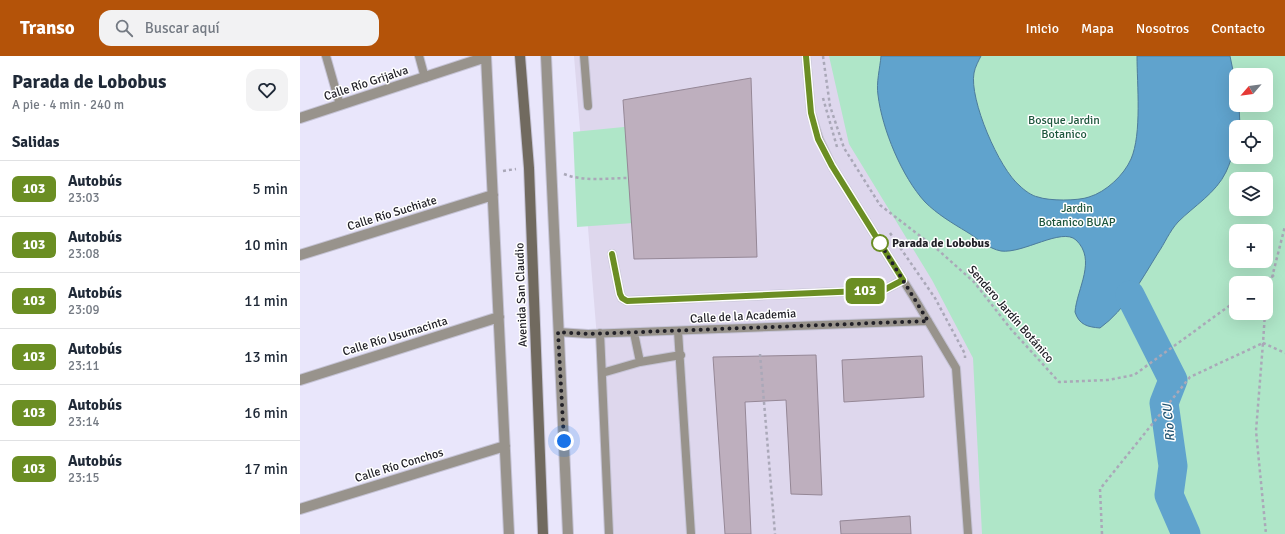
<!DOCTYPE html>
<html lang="es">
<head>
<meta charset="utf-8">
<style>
	body { margin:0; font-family:Signika,sans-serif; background:#f2f2f3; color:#1f2937; height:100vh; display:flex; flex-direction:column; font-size:15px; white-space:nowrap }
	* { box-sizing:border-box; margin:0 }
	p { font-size:13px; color:#747a83 }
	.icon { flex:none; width:22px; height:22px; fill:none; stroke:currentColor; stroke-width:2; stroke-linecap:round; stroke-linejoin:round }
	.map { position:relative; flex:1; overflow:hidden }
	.drawer { display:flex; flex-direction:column; background:#fff; width:300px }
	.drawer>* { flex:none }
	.badge { padding:0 8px; border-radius:6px; font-size:14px; line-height:26px }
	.needle { width:26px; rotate:242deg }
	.fabs { position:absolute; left:929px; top:12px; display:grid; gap:8px }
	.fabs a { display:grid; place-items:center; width:44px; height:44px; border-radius:8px; background:#fff; box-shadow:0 4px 16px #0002; font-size:20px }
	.you { position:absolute; width:20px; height:20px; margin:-10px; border:3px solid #fff; border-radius:50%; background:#1a73e8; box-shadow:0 0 0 6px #1a73e833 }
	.map>.badge { position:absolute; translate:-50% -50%; box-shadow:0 0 0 2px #fff }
	h2 { padding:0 12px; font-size:15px; line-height:36px }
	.round { display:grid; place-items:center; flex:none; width:42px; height:42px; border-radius:12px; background:#f2f2f3 }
	.head { display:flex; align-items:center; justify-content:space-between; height:68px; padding:0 12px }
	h1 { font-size:19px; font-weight:700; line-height:30px }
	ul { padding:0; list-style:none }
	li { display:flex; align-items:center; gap:12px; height:56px; padding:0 12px; border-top:1px solid #e0e1e3 }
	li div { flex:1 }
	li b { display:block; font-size:15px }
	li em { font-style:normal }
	li .badge { min-width:44px; font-weight:700; text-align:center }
	header { display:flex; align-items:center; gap:24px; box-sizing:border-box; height:56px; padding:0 20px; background:#b45309; color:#fff }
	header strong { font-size:19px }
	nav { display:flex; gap:22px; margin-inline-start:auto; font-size:14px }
	.search { width:280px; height:36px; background:#f2f2f3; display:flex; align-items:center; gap:10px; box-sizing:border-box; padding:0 14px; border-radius:12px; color:#747a83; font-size:15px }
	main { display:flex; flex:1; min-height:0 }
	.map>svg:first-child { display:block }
</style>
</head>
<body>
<header>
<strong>Transo</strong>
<div class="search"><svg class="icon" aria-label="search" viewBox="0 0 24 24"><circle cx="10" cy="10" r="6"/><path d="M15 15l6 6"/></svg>Buscar aquí</div>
<nav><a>Inicio</a><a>Mapa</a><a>Nosotros</a><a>Contacto</a></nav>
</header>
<main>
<section class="drawer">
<div class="head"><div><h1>Parada de Lobobus</h1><p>A pie · 4 min · 240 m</p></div><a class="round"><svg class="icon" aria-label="heart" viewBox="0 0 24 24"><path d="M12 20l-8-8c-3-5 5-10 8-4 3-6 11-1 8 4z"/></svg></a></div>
<h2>Salidas</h2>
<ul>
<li><span class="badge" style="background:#6b8e23;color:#fff">103</span><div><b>Autobús</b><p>23:03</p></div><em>5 min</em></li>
<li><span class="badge" style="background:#6b8e23;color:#fff">103</span><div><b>Autobús</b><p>23:08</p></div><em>10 min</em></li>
<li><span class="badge" style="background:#6b8e23;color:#fff">103</span><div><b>Autobús</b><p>23:09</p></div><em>11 min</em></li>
<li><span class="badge" style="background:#6b8e23;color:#fff">103</span><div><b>Autobús</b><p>23:11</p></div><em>13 min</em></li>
<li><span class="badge" style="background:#6b8e23;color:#fff">103</span><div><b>Autobús</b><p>23:14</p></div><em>16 min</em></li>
<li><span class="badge" style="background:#6b8e23;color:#fff">103</span><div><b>Autobús</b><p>23:15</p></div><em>17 min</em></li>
</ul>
</section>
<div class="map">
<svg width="985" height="478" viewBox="0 0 985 478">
	<rect width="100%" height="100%" fill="#e9e6fb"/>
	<path fill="#ded7ed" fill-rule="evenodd" d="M274,0H985V478H313ZM936,19H966V49H936ZM936,71H966V101H936ZM936,123H966V153H936ZM936,175H966V205H936ZM936,227H966V257H936Z"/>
	<path fill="#afe6c8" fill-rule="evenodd" d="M529,0H985V478H682L673,302L632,224L549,88ZM936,19H966V49H936ZM936,71H966V101H936ZM936,123H966V153H936ZM936,175H966V205H936ZM936,227H966V257H936Z
		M344,69L348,166L277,171L273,76Z"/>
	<path fill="#60a3cd" stroke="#4d7c9c" d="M581,0H681C679,4 675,11 674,17C669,43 699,113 720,130C724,134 732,140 738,141C749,145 778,145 789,141C806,136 824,119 831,103C842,78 837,28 837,0H930L936,29V49H939L940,71H936C936,86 933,101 926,116C916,137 894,150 878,166C869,176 865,187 858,197C842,223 825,254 800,272C788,271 779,269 775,256C777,232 797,204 776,184C762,171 723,198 701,195C689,193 677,182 667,176C652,167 637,158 625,146C602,121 582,73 578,39C576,27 580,12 581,0Z"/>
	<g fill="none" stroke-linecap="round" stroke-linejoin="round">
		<path stroke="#60a3cd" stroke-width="29" d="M830,239L873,324L864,347L873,410L869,439L886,478"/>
	</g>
	<path fill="#beafbe" stroke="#958796" d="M451,22L457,201L334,203L323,44Z
		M516,299L522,439L491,438L486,344L445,346L451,478H425L413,301Z
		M622,300L624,341L544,346L542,304Z
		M610,460L611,478H541L540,465Z"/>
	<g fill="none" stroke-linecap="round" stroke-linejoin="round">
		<g stroke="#c5c3d5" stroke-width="10">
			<path id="lane" d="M26,0L40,49
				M119,0L125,22
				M284,0L288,50
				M506,0L511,57L519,83L532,110L616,245L656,312L668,478
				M312,198L320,238L322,242L327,245L584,234L603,224
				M378,275L391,478
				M258,276L288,278L628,265
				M300,277L309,478
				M334,277L340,306
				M302,317L340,306L381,299"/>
		</g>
		<g stroke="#c5c3d5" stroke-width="12">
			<path id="street" d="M186,0L209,478
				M246,0L268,478
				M0,62L186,1
				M0,199L193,139
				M0,324L199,261
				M0,453L205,390"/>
		</g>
		<g stroke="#c5c3d5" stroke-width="12">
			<path id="secondary" d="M220,0L229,112L243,478"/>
		</g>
		<path stroke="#aaa8b8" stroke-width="2.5" stroke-dasharray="3 3" stroke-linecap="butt" d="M523,0L530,50L544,92L580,149L637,193L674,226L710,272L759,326L808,324L834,319L936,245
			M523,42L537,91
			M203,115L216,113
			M264,118C284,126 307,122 329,122
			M590,177L635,242L665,298V302
			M963,227L974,219
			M966,245L985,170
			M965,257L963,287L985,297
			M460,298L475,478
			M802,478L800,433L890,321L963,287L956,375L966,478"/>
		<use href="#lane" stroke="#98938c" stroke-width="8"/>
		<use href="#street" stroke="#98938c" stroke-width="10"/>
		<use href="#secondary" stroke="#716a5f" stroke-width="10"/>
	</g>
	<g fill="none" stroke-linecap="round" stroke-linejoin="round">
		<g stroke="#fff" stroke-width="9">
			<path id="line" d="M312,198L320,238L322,242L327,245L584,234L603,224L532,110L518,83L511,57L506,0"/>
		</g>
		<use href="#line" stroke="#6b8e23" stroke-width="6"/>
		<path stroke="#222128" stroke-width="4" stroke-dasharray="0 7.2" d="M264,385L258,276L288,278L628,265L580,187"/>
	</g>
	<circle fill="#fff" stroke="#6b8e23" stroke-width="2" cx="580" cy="187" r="8"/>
	<g text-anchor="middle" stroke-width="3" stroke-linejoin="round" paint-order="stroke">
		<g font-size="12" fill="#222128" stroke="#fff">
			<text transform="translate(66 27) rotate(-18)" y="4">Calle Río Grijalva</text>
			<text transform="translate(92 157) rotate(-17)" y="4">Calle Río Suchiate</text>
			<text transform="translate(221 239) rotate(-92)" y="4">Avenida San Claudio</text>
			<text transform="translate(711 258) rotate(49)" y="4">Sendero Jardín Botánico</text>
			<text transform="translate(443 260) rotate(-3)" y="4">Calle de la Academia</text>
			<text transform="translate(95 280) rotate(-17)" y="4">Calle Río Usumacinta</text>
			<text transform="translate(99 409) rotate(-17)" y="4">Calle Río Conchos</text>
		</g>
		<g font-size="12" fill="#1e563d" stroke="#fff">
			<text x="764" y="68">Bosque Jardin<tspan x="764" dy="14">Botanico</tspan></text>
			<text x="777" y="156">Jardin<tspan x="777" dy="14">Botanico BUAP</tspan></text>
		</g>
		<g font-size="12" font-weight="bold" fill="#222128" stroke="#fff" text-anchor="start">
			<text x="592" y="191">Parada de Lobobus</text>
		</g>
		<g font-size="13" font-style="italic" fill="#215472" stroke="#fff">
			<text transform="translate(868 367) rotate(-95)" y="5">Rio CU</text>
		</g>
	</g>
</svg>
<div class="fabs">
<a><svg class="needle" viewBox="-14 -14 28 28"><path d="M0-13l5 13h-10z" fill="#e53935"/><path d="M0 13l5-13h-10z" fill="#747a83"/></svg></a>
<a><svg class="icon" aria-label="locate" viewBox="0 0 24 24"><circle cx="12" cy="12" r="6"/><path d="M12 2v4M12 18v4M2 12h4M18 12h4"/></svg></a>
<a><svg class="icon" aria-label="layers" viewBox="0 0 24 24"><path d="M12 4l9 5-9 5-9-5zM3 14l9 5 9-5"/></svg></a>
<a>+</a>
<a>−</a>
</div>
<div class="you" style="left:264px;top:385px"></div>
<b class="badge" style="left:565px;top:235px;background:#6b8e23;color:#fff">103</b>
</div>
</main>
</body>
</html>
